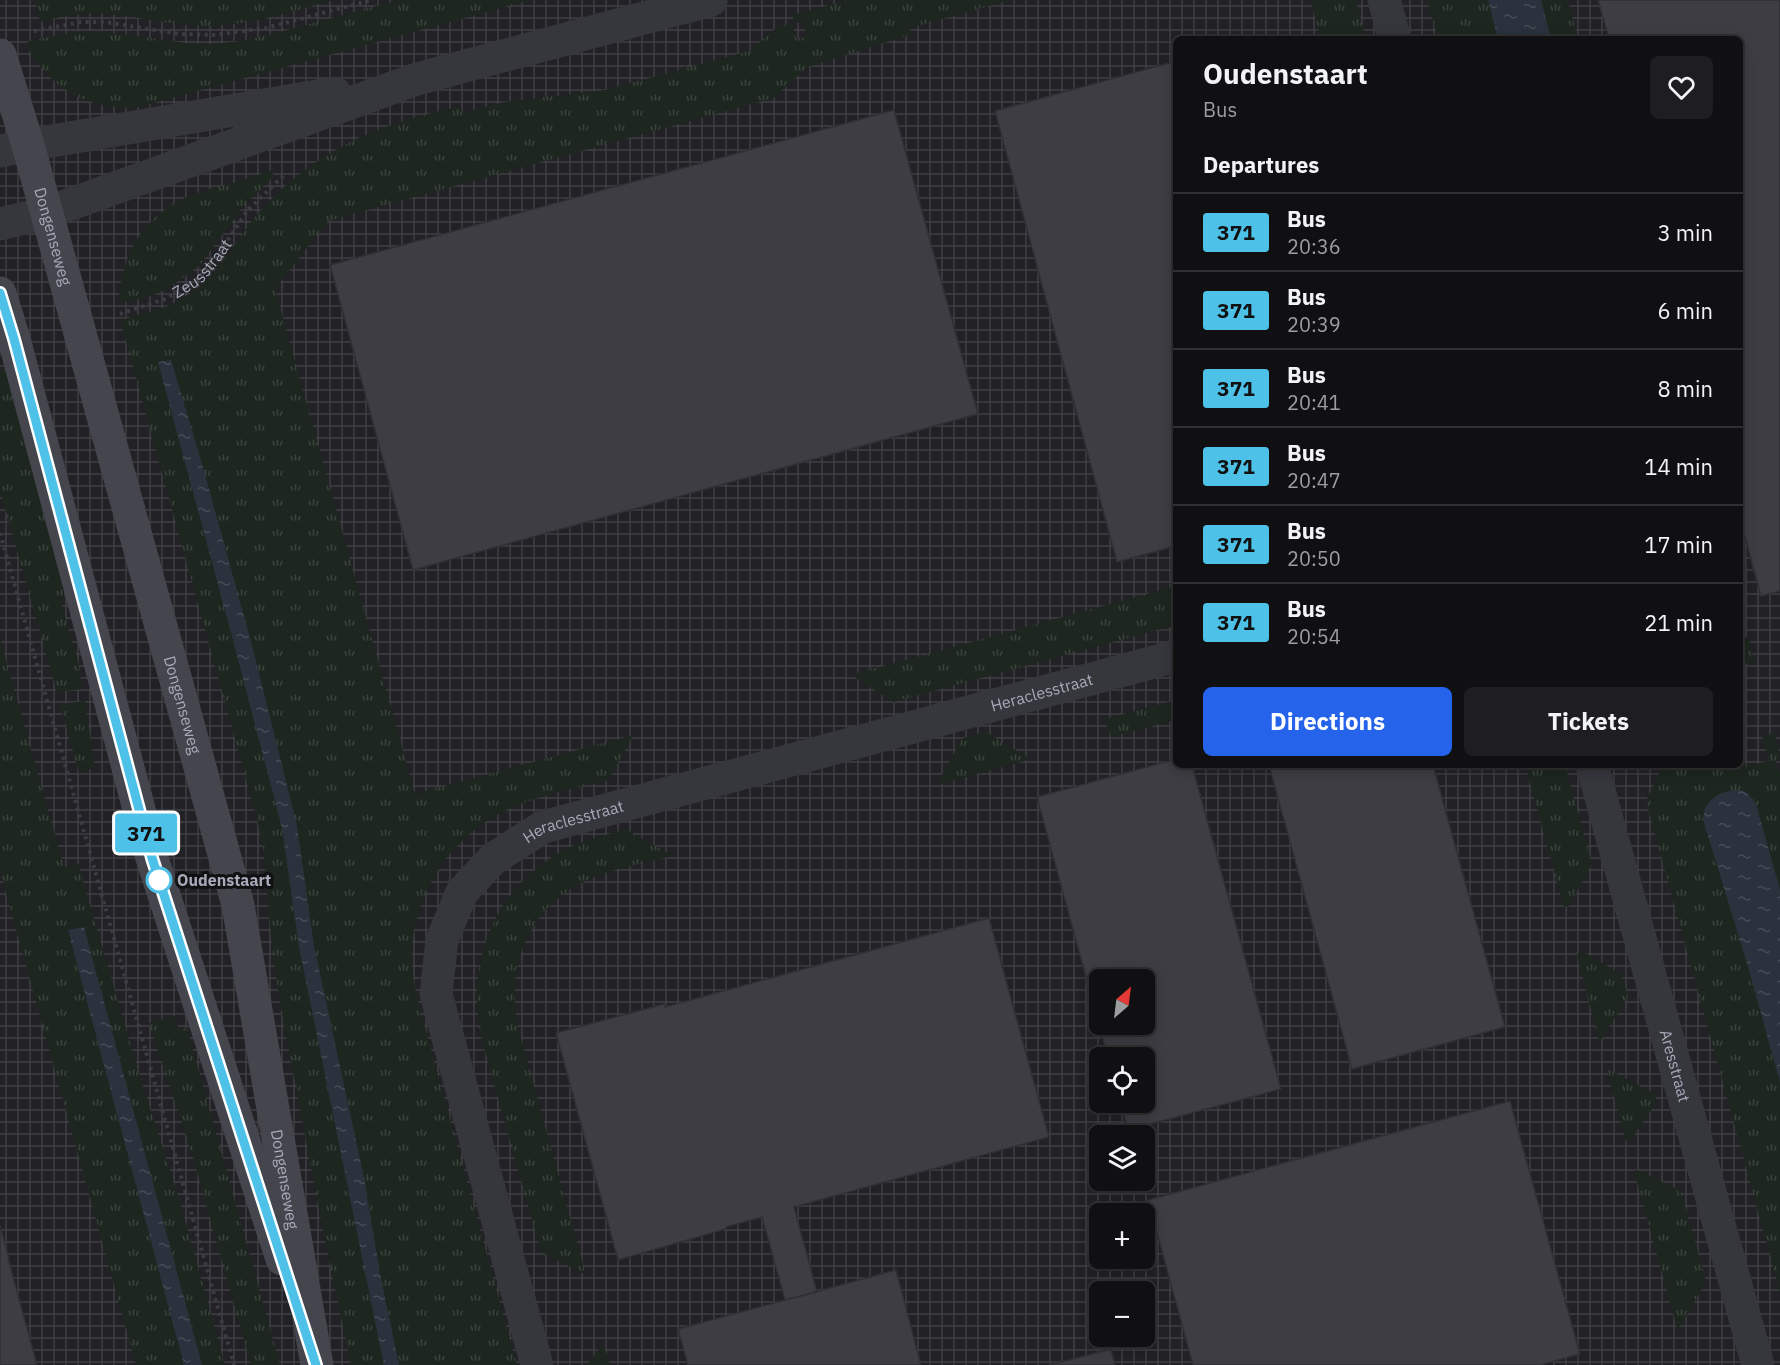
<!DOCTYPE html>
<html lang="en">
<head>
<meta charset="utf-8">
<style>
	body { margin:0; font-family:"IBM Plex Sans",sans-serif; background:#1e1e20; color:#f1f3f6; height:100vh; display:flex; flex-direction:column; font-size:22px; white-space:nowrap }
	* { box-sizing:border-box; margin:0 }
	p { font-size:20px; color:#9c9d9f }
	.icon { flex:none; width:33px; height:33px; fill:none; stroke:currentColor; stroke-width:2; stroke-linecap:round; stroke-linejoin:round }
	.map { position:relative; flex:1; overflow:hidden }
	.drawer { position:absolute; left:1173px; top:36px; width:570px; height:732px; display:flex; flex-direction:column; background:#101012; border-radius:9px; box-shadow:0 3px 15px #0003,0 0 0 2px #303032 }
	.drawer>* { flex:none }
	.badge { padding:0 12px; border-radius:4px; font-size:21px; line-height:39px }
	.needle { width:39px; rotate:28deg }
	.tools { position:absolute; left:1089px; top:969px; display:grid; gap:12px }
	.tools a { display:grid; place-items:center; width:66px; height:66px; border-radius:9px; background:#101012; box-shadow:0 3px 15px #0003,0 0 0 2px #303032; font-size:30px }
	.map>.badge { position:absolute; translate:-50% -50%; box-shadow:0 0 0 3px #fff }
	h2 { padding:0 30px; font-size:22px; line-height:54px }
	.round { display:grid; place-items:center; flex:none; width:63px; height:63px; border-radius:9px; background:#1e1e20 }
	.overview { display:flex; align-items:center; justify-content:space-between; height:102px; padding:0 30px }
	h1 { font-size:28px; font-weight:700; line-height:45px }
	.action { display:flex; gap:12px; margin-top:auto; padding:12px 30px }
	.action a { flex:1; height:69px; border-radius:9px; background:#2563eb; color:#fff; font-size:24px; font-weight:700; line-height:69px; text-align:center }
	.action a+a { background:#1e1e20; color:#f1f3f6 }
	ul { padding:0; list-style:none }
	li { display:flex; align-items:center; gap:18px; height:78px; padding:0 30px; border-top:2px solid #303032 }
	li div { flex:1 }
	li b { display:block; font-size:22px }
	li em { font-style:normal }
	li .badge { min-width:66px; font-weight:700; text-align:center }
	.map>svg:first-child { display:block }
</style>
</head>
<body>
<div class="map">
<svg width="1780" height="1365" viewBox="0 0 1780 1365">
	<defs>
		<pattern id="industrial-grid" width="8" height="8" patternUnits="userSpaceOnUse" patternTransform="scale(1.5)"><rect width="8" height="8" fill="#222125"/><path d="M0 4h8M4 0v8" fill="none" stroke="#3f3f43"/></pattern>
		<pattern id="grass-tufts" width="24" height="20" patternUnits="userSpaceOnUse" patternTransform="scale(1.5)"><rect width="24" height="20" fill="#1d261f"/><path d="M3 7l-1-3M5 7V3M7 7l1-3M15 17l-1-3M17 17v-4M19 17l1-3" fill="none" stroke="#3b433d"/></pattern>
		<pattern id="water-ripples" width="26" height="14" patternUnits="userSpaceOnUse" patternTransform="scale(1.5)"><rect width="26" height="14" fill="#2a323d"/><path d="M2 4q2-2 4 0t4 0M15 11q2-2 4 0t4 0" fill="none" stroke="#464d57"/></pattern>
	</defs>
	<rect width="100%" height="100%" fill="#161518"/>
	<path fill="url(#industrial-grid)" fill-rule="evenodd" d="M0,0H1780V1365H0ZM1176,39H1740V765H1176ZM1100,980H1144V1024H1100ZM1100,1058H1144V1102H1100ZM1100,1136H1144V1180H1100ZM1100,1214H1144V1258H1100ZM1100,1292H1144V1336H1100Z"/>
	<path fill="url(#grass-tufts)" d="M35,0H333C290,12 247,27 203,26C171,25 140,17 108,14C85,12 62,16 40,22Z
		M398,0H531L139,107C86,110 53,90 26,46L27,43L29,41L78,31H100L186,43L213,44L241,41L269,35Z
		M848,0H1011L910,28L912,34L808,67L774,98L328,221L275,289L415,794L633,735L609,780C573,789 532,796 499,814C453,838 420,886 413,938C410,958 413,978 417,998L517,1365H399L381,1279L364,1178L314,946L297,826L254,653L204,471L171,360L158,362L237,655L282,828L299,947L384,1365H351L325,1241L281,1009L272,948L263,846L257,819L121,323L122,320C142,313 163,310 182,299C214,280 230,249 252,221C261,209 272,198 283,188C315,159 357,135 398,123C418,116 439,111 460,106L463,113L504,102L605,90L749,51L776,28L792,22L796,39L807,37L803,21L795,23L792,15Z
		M1310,0H1356L1366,39H1321Z
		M1427,0H1488L1498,39H1438Z
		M1541,0H1568L1578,39H1551Z
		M269,170L274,173L273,177L244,206L199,266L170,287L154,295L123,303L119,301C121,252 147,211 194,194C218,186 246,182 269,170Z
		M7,369L69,595L60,598L79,665L82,689L57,692L0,491V371Z
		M1176,586V625L893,702L851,675Z
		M1740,628L1743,638L1748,637L1755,661L1740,665Z
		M0,639L64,867L78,863L137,1067L180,1202L225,1365H202L84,927L68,931L184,1365H136L0,871Z
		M1176,700V720L1111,737L1105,719Z
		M85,701L95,768L79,773L60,704Z
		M986,732L1027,757L1028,760L941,784L939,779L963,738Z
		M1775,733L1780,758L1776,760L1780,774V890L1756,804L1752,798L1708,803L1703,816L1747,963L1780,1082V1292L1646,801L1663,765H1740V745L1746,767L1769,760L1762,737Z
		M1525,765H1565L1592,864L1569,906L1564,907Z
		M626,829L673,856C648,862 621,867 597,876C532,901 505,960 518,1027L585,1272L582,1273L541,1252L481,1037C467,963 491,894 557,854C578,841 603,836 626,829Z
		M1581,950L1622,975L1628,997L1601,1040L1599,1041L1576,952Z
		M175,1016L179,1030L187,1028L280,1365H251L192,1154L149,1023Z
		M1607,1070H1610L1655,1094L1657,1102L1630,1141L1626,1142Z
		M1637,1170L1681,1191L1705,1277V1283L1682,1324L1677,1328L1634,1171Z
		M604,1346L610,1365H587L599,1349Z"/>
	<path fill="url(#water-ripples)" d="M1488,0H1541L1551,39H1498Z
		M171,360L204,471L254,653L297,826L314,946L364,1178L381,1279L399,1365H384L299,947L282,828L237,655L158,362Z
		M1738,790L1746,792L1756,804L1780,890V1082L1747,963L1704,823C1701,802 1718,791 1738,790Z
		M84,927L98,980L202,1365H184L68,930Z"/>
	<path fill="#3d3d43" stroke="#302f34" stroke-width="1.5" fill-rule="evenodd" d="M1598,0H1780V591L1761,596L1740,519V39H1609Z
		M1176,61V546L1117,562L995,111Z
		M894,110L978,414L413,570L330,265Z
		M1176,759V765H1192L1281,1089L1128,1130L1120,1102H1144V1058H1108L1037,797ZM1100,980H1144V1024H1100Z
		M1269,765H1433L1505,1027L1352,1069Z
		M989,918L1049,1137L794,1207L817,1292L785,1300L762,1217L726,1227V1229L618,1260L556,1033L664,1004L665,1007Z
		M1510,1101L1580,1354L1540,1365H1193L1148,1200Z
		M0,1225L9,1258H8L37,1365H0Z
		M896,1270L921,1365H688L678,1329Z
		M1111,1349L1115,1365H1049Z"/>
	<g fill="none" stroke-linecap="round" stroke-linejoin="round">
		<g stroke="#3c3d44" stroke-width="4" stroke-dasharray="3 4.5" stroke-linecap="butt">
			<path d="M34,31L81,22H105L180,34L214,35L266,28L372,0"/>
			<path id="s1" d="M120,314L165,299L198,279L219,253L248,210L285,174"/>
			<path d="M0,533L234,1365"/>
		</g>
		<g stroke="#36363d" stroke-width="33">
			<path d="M1384,0L1395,39"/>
			<path d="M0,151L28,145L335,93"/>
			<path d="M0,224L46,213L417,79L711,0"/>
			<path id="s2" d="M1592,765L1758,1365"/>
			<path id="s3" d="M537,1365L436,994L442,940L462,892L494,858L543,827L1176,656"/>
		</g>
		<g stroke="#44454d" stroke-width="33">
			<path id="s4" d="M0,55L28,145L238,905L317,1365"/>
			<path d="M0,293L14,339L152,858L282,1259"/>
		</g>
	</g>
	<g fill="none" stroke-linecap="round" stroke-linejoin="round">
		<g stroke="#fff" stroke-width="14">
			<path id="line" d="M0,293L14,339L152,858L316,1365"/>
		</g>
		<use href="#line" stroke="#4ec1e8" stroke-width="9"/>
	</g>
	<circle fill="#fff" stroke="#4ec1e8" stroke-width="3" cx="159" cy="880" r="12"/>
	<g text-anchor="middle" stroke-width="6" stroke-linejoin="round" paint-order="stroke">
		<g font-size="16" fill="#a6aab9" stroke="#111013">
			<text dy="6" stroke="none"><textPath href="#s4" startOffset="189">Dongenseweg</textPath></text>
			<text dy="6" stroke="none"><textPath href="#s1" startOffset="96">Zeusstraat</textPath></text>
			<text dy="6" stroke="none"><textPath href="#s3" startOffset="1112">Heraclesstraat</textPath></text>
			<text dy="6" stroke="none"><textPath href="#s4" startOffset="675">Dongenseweg</textPath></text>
			<text dy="6" stroke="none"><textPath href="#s3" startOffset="626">Heraclesstraat</textPath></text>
			<text dy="6" stroke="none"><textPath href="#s2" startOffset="312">Aresstraat</textPath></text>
			<text dy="6" stroke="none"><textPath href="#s4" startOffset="1161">Dongenseweg</textPath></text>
		</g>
		<g font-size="16" font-weight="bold" fill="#a6aab9" stroke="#111013" text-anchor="start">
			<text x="177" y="886">Oudenstaart</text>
		</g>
	</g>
</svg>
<div class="tools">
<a><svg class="needle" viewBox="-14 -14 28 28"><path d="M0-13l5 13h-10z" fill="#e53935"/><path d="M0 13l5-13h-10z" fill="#9c9d9f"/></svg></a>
<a><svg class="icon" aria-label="locate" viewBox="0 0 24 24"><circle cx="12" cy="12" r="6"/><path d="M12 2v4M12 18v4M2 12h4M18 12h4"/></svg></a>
<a><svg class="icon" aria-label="layers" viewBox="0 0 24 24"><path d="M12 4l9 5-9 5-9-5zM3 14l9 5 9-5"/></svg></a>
<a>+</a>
<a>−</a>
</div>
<b class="badge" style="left:146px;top:833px;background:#4ec1e8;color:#111">371</b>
<section class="drawer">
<div class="overview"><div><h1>Oudenstaart</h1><p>Bus</p></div><a class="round"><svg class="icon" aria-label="heart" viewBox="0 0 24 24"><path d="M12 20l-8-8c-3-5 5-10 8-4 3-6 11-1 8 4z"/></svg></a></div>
<h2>Departures</h2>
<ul>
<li><span class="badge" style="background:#4ec1e8;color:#111">371</span><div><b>Bus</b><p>20:36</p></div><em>3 min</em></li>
<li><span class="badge" style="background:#4ec1e8;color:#111">371</span><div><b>Bus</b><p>20:39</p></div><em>6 min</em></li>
<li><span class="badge" style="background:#4ec1e8;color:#111">371</span><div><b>Bus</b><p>20:41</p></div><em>8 min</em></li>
<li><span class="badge" style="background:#4ec1e8;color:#111">371</span><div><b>Bus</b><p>20:47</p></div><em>14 min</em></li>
<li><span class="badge" style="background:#4ec1e8;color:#111">371</span><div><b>Bus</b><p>20:50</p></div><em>17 min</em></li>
<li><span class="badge" style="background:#4ec1e8;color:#111">371</span><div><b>Bus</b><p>20:54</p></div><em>21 min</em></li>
</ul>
<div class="action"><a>Directions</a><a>Tickets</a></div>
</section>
</div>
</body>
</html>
